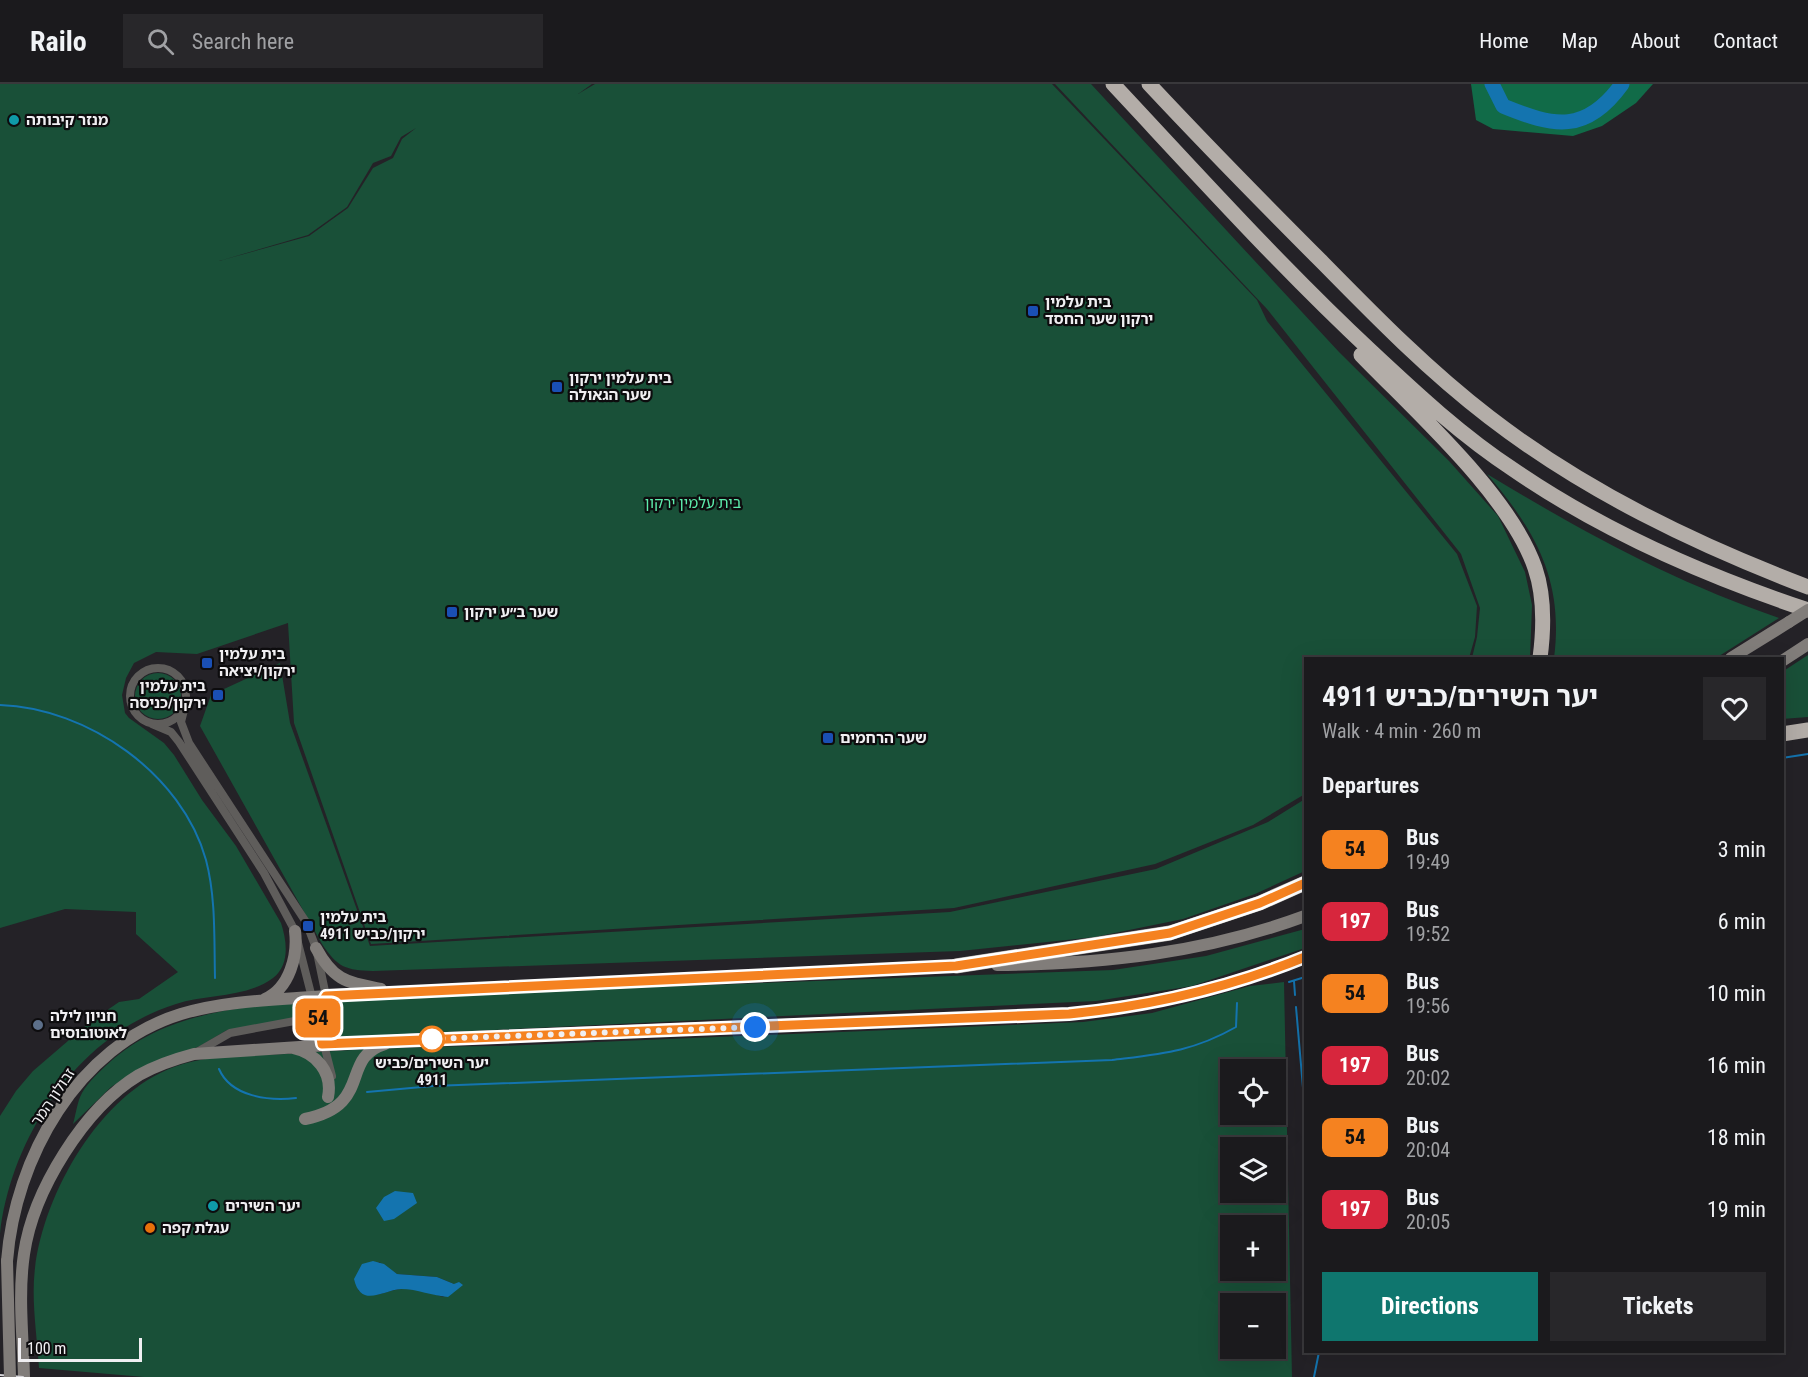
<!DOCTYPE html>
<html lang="en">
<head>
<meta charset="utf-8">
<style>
	body { margin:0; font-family:"Roboto Condensed","Noto Sans Hebrew",sans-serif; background:#28272a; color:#f1f3f6; height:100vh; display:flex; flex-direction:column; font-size:22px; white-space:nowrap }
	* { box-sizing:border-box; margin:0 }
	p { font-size:20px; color:#a0a1a4 }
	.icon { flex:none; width:33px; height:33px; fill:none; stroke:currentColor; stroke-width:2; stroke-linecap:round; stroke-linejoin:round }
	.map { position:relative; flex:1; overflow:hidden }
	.panel { position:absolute; left:1304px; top:573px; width:480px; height:696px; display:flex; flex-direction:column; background:#1b1a1d; border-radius:0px; box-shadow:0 6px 24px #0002,0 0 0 2px #39383b }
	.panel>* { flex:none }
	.badge { padding:0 12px; border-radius:9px; font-size:21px; line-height:39px }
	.fabs { position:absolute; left:1220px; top:975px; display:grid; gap:12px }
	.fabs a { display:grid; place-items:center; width:66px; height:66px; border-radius:0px; background:#1b1a1d; box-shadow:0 6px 24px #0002,0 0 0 2px #39383b; font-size:30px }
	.scale { position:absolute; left:18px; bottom:15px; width:124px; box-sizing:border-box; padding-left:6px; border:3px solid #f0eff2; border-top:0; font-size:16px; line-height:21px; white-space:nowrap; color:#f0eff2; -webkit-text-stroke:4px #0d0c0e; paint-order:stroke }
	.you { position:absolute; width:30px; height:30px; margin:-15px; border:4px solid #fff; border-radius:50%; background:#1a73e8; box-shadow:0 0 0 9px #1a73e833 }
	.map>.badge { position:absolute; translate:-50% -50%; box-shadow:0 0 0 3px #fff }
	h2 { padding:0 18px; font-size:22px; line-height:54px }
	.round { display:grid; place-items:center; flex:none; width:63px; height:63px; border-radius:0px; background:#28272a }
	.head { display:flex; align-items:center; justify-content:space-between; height:102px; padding:0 18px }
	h1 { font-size:28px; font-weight:700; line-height:45px }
	.cta { display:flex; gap:12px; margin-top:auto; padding:12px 18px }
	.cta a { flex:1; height:69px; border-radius:0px; background:#0f766e; color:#fff; font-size:24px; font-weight:700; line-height:69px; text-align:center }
	.cta a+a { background:#28272a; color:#f1f3f6 }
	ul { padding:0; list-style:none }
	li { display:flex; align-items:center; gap:18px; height:72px; padding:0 18px }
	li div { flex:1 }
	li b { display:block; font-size:22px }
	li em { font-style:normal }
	li .badge { min-width:66px; font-weight:700; text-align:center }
	header { display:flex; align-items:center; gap:36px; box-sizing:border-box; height:84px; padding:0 30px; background:#1b1a1d; border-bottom:2px solid #39383b }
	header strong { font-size:28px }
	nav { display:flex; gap:33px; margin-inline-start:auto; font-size:21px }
	.search { width:420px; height:54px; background:#28272a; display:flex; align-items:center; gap:15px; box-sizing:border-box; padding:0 21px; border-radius:0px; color:#a0a1a4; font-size:22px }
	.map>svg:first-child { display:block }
</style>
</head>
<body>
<header>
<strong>Railo</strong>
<div class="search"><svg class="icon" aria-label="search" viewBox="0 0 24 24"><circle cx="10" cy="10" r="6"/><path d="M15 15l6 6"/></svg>Search here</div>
<nav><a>Home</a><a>Map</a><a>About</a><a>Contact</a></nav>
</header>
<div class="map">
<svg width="1808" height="1293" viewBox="0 0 1808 1293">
	<rect width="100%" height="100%" fill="#242227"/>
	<path fill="#195038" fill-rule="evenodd" d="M0,0H592L578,10L595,0H1052L1257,216L1267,237L1457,470L1477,522L1475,553L1469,574H1305V710L1253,741L1155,780L954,824L371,860L294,639L288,539L197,570L156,568L134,579L126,594L122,611L125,629L129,634L164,659L174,671L202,716L236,762L281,839C287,857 290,881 273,894C247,914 206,910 176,920C79,950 11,1052 0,1150V1032L16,1007L33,987L90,938L119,918L139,915L178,888L136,850V828L65,825L0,844ZM416,44L402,55L393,74L373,84L348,124L309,152L219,177L308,151L347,123L373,79L391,72L401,53Z
		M1055,0H1091L1339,268L1449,377L1498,432L1525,488L1532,521L1530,574H1472L1477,553L1480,524L1461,470L1267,225Z
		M1487,390C1583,448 1672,497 1779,534L1716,574H1554C1564,497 1536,447 1487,390Z
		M1808,571V633L1782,635V588Z
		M280,579L290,639L370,862L950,828L1156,785L1268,738L1305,715V787L1255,810L1183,835L1095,853L960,867L373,887C346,886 338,884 322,860L200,642L211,611Z
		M135 612a23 23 0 1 1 46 0a23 23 0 1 1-46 0Z
		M1305,845V864L1192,902L1096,917L326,954L321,929L329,915L1113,886L1206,872Z
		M1284,898L1292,1293H144L39,1284C37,1251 31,1216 35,1184C44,1109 100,1010 174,983C209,970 249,972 286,970C357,965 428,962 499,962L1083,938L1152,929L1250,902ZM1230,986H1275V1030H1230ZM1230,1064H1275V1108H1230ZM1230,1142H1275V1186H1230ZM379,1178L397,1190L437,1193L454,1200L456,1205L443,1213C430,1209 414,1204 400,1205C384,1207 373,1217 358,1206ZM1230,1220H1275V1264H1230Z
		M310,916L313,925L289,936L227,946L200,962L134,988L111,1003L73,1040C76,1030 77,1018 82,1009C88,998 101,986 110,978C166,928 239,924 310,916Z"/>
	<path fill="#116b48" d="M1471,0H1653L1636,19L1602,42L1573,52L1493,45L1476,36Z"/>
	<path fill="#1474af" d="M395,1107L413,1109L417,1119L394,1135L384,1137L376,1124L384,1113Z
		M373,1177L384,1180L397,1190L437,1193L454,1200L459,1198L463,1201L448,1213C433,1212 417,1205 401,1205C383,1206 361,1225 354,1195L362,1180Z"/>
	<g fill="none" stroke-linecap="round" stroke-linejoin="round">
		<path stroke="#1474af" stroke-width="2" d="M0,621C88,624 182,690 206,776C216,814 214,855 215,894
			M1782,674L1808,670
			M1294,897L1295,911
			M1289,898L1305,893
			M1296,923L1305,1027
			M219,985C231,1013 269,1017 296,1014
			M367,1008L433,1002L1112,976C1160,970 1192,968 1236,943L1237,919
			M1314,1293L1319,1268"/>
		<path stroke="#1474af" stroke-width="15" d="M1492,0L1503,22C1554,43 1586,50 1622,0"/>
		<path stroke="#5f5d5b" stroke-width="8" d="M130 612a28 28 0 1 1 56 0a28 28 0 1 1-56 0Z
			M184,626L181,638L189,659L306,838L316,864L326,912L321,923L300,936L230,949L197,968
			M152,640L171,648L179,658L264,789L295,847L332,992"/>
		<path stroke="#817d7a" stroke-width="12" d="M1731,574L1789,538
			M1782,577L1808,560
			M316,864C334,897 346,898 381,905
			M997,881C1103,880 1205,869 1305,832
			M265,915C290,904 298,871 295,847
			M293,964C316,969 333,988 328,1013
			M305,1035C374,1021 339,974 385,960
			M7,1177C15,1074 77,962 181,930C228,916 277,916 326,912L964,882
			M24,1293C23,1253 18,1210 24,1170C33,1107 84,1024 139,991C157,981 175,975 194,970L420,955L1069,930C1151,921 1228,904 1305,873"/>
		<path stroke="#b3ada8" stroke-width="15" d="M1113,0C1198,91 1281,183 1371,267C1417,310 1462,352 1514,386C1603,447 1706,492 1808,526
			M1149,0C1206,61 1264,120 1323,179C1376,233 1429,287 1489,333C1585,407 1695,460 1808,503
			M1361,271C1415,327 1510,411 1535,484C1545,513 1544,544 1540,574
			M1782,650L1808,646
			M956,882L1170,849L1260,819L1305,799"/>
		<path stroke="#d4d3d7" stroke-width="2" d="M0,1291L23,1293"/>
		<path stroke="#817d7a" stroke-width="12" d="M1789,538L1808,526
			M7,1177L10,1293"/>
	</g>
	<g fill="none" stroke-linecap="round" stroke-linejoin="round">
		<g stroke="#fff" stroke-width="14">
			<path id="line" d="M1305,799L1260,819L1170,849L956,882L326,912L317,927L322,960L1069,930C1151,922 1229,904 1305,873"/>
		</g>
		<use href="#line" stroke="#f58220" stroke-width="9"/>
		<path stroke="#f0eff2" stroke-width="6" stroke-dasharray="0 10.8" d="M432,955L755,943"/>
	</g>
	<g fill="#0f9aa8" stroke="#0d0c0e" stroke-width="2">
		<circle cx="14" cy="36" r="6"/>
		<circle cx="213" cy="1122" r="6"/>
	</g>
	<g fill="#1a4fb4" stroke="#0d0c0e" stroke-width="2">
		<rect x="1027" y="221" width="12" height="12" rx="3"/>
		<rect x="551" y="297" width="12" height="12" rx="3"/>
		<rect x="446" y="522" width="12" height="12" rx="3"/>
		<rect x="201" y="573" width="12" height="12" rx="3"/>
		<rect x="212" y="605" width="12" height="12" rx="3"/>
		<rect x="822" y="648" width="12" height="12" rx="3"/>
		<rect x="302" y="836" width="12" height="12" rx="3"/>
	</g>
	<circle fill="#5c6f8a" stroke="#0d0c0e" stroke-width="2" cx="38" cy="941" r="6"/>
	<circle fill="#fff" stroke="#f58220" stroke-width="3" cx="432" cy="955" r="12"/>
	<circle fill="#e8710a" stroke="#0d0c0e" stroke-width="2" cx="150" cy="1144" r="6"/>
	<g text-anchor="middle" stroke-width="4.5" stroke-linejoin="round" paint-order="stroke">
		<g font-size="15" font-weight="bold" fill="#f0eff2" stroke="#0d0c0e" text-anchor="start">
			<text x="26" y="41">מנזר קיבותה</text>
			<text x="1045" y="223">בית עלמין<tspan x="1045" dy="17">ירקון שער החסד</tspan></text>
			<text x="569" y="299">בית עלמין ירקון<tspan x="569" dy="17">שער הגאולה</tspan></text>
			<text x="464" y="533">שער ב״ע ירקון</text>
			<text x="219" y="575">בית עלמין<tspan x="219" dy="17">ירקון/יציאה</tspan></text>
			<text x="206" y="607" text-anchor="end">בית עלמין<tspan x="206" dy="17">ירקון/כניסה</tspan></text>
			<text x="840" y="659">שער הרחמים</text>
			<text x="320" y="838">בית עלמין<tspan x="320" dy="17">ירקון/כביש 4911</tspan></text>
			<text x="50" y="937">חניון לילה<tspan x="50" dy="17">לאוטובוסים</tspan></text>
			<text x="225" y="1127">יער השירים</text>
			<text x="162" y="1149">עגלת קפה</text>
		</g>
		<g font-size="15" fill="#5decac" stroke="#0d0c0e">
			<text x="693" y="424">בית עלמין ירקון</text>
		</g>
		<g font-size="15" font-weight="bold" fill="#f0eff2" stroke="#0d0c0e">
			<text x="432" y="984">יער השירים/כביש<tspan x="432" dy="17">4911</tspan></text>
		</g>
		<g font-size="15" fill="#f0eff2" stroke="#0d0c0e">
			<text transform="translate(53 1013) rotate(-56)" y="5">זבולון המר</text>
		</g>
	</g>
</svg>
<div class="fabs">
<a><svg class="icon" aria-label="locate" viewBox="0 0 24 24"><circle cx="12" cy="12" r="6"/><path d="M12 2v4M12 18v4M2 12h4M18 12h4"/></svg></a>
<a><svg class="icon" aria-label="layers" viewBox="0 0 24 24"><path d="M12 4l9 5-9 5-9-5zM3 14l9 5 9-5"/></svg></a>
<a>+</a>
<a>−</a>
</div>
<div class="scale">100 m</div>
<div class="you" style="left:755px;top:943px"></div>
<b class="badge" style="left:318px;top:934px;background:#f58220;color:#111">54</b>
<section class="panel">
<div class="head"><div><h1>יער השירים/כביש 4911</h1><p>Walk · 4 min · 260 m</p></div><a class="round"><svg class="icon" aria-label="heart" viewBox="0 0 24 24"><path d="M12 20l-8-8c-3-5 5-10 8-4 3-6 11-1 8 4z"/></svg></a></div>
<h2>Departures</h2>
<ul>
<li><span class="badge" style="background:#f58220;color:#111">54</span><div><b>Bus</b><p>19:49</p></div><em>3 min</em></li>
<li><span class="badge" style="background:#d7263d;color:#fff">197</span><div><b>Bus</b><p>19:52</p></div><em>6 min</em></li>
<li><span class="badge" style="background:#f58220;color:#111">54</span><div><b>Bus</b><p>19:56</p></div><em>10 min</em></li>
<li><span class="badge" style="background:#d7263d;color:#fff">197</span><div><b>Bus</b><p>20:02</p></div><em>16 min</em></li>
<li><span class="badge" style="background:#f58220;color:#111">54</span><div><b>Bus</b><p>20:04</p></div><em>18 min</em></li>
<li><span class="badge" style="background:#d7263d;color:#fff">197</span><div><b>Bus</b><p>20:05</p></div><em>19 min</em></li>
</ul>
<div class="cta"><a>Directions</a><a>Tickets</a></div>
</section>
</div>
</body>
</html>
